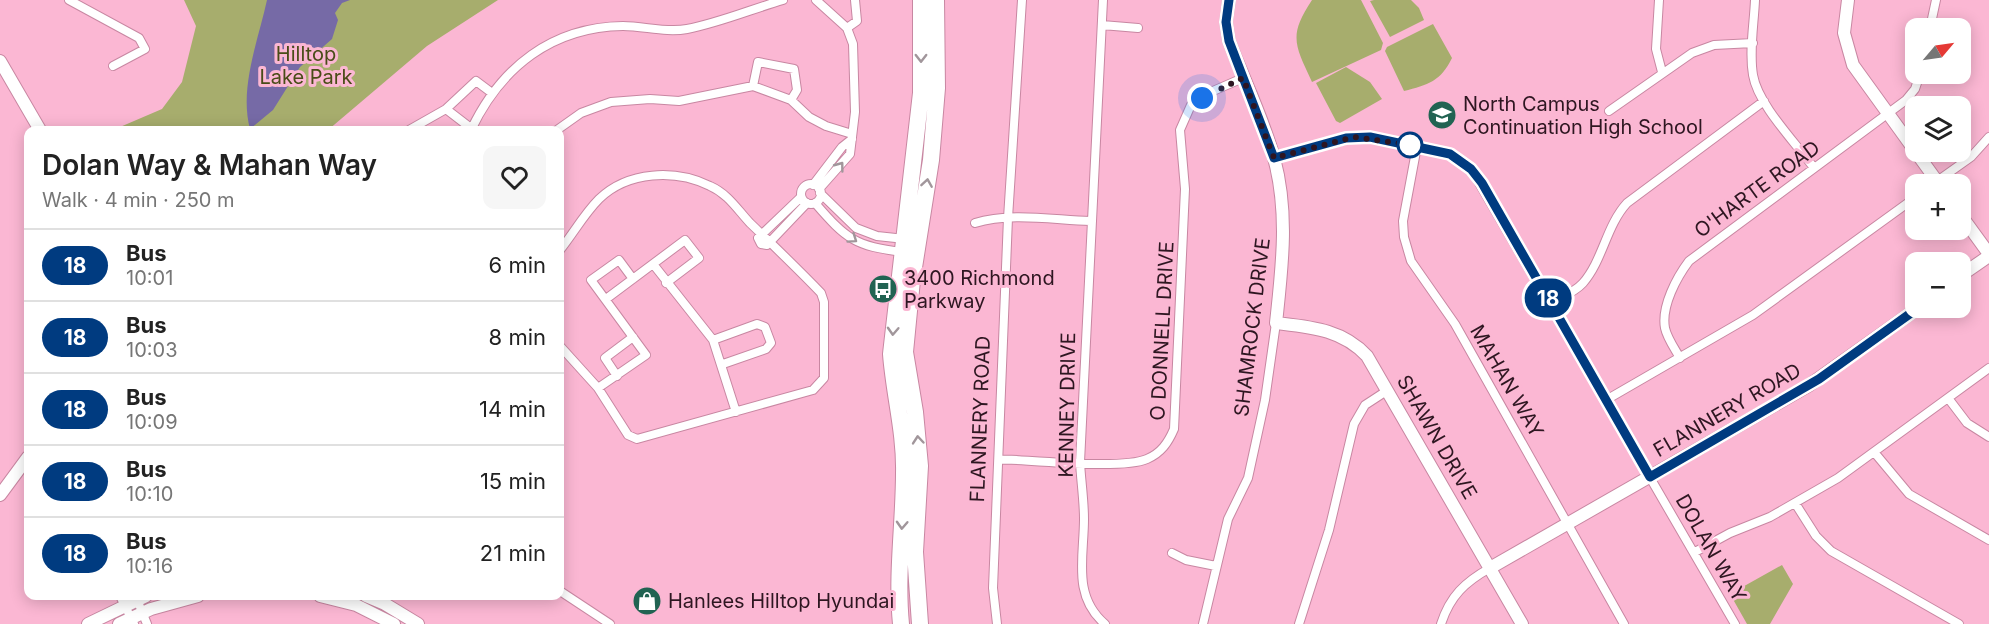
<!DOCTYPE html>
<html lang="en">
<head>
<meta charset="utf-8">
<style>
	body { margin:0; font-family:Inter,sans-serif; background:#f6f6f6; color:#222; height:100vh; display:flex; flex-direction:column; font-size:22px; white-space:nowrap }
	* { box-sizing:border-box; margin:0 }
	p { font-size:20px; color:#767676 }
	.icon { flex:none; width:33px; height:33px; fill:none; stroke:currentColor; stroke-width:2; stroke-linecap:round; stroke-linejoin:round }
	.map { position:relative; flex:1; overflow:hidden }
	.details { position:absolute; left:24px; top:126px; width:540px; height:474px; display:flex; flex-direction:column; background:#fff; border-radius:12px; box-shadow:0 3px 15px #0003 }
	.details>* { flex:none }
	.badge { padding:0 12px; border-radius:20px; font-size:21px; line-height:39px }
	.needle { width:39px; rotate:61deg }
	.fabs { position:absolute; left:1905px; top:18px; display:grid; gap:12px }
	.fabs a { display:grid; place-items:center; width:66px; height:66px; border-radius:12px; background:#fff; box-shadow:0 3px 15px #0003; font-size:30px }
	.you { position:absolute; width:30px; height:30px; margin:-15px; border:4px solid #fff; border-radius:50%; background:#1a73e8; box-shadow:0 0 0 9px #1a73e833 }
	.map>.badge { position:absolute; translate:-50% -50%; box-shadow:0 0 0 3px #fff }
	.round { display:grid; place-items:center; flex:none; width:63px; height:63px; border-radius:12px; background:#f6f6f6 }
	.summary { display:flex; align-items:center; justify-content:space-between; height:102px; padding:0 18px }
	h1 { font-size:28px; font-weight:600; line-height:45px }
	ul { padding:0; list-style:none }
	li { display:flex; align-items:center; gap:18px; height:72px; padding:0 18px; border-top:2px solid #e0e0e0 }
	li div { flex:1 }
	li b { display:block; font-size:22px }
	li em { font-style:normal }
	li .badge { min-width:66px; font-weight:700; text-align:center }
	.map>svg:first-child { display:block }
</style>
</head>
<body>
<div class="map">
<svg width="1989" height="624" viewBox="0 0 1989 624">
	<rect width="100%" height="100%" fill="#fbb7d3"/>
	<path fill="#a7ad6d" d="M184,0H498L427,46L328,130H113L162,109L182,82L196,26Z
		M1312,0H1361L1383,43L1381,50L1312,82C1295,45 1288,36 1312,0Z
		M1374,0H1411L1419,8L1424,20L1390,37L1370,1Z
		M1433,24L1452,58C1441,81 1428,85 1404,91L1385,51L1387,47Z
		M1346,67L1370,82L1382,99L1340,123L1336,121L1316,83Z
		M1782,565L1793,584L1770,624H1747L1730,594Z"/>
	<path fill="#766aa6" d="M267,0H350L342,3L335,13L338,20L332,39L300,67L273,110L250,129C239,88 258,41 267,0Z"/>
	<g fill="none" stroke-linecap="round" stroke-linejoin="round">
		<g stroke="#c887a2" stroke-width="10">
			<path id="street" d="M69,0L139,38L145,49L113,66
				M816,0L847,28L853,44L855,112L850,154L819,189
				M1103,0L1080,462C1081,481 1084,500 1084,519C1084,557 1072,596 1105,624
				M1659,0L1656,49L1662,72
				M1755,0C1754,24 1749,51 1753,75C1758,105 1796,143 1814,168
				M1102,25L1138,28
				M847,28L857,21L855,0
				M1930,28L1936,0
				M753,86L758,62L794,69L797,90L791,100
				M446,109L472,129
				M1609,111L1692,53L1714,45L1753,43
				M409,130L446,109L476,81L492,93
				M471,130C501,67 552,27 623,26C644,26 666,33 687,29C719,23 752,9 783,0
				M557,130L581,113L611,102L650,99L679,101L753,86L791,100L809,117L826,126L852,134
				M1417,146L1403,221L1404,237L1411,261L1455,324L1624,624
				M1274,158L1362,136L1450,154L1471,169L1735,624
				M1933,184L1971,157L1989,137
				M801 194a10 10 0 1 1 20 0a10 10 0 1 1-20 0Z
				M813,185L842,147L852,139
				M820,193L856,228L877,236L905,239
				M801,197L758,238L761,244L767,245L807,203
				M815,203C847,240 855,246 903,252
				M975,223C1010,212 1054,220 1090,221
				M560,250C573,234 584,214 599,199C628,171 675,169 710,186C728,194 737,209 750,223C774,246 798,269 821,293L824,302V378L813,390L637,439L628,435L598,388L560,346
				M653,264L713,340L736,412
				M606,299L685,240L699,258L666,283
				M1551,303C1562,297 1575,292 1583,283C1603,260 1606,226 1627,203L1764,101
				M713,340L757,324L765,327L771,343L766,349L723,364
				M1680,358C1675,349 1667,338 1665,328C1661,306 1677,277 1689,261L1906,100L1915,89L1920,74
				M617,376L605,358L633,337
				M598,388L646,355L591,280L619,260L633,279
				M1948,398L1967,423L1989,437
				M1606,400L1753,315L1916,197
				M1874,452L1909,494L1989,540
				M999,459C1030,460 1122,470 1147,459C1161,453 1168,443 1174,429L1185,189L1180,130L1191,105L1213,91L1243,78
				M1795,503L1816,536L1831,551L1959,624
				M1695,552L1730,533L1770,517L1838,478L1989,368
				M1172,553L1186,560L1216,566
				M560,591L610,624
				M120,596L134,624
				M136,597L147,624
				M997,624L993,588L1008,218L1022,0
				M1203,624L1228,519L1248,478L1265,400L1276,323
				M1299,624L1329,530L1354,424L1365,405L1388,390
				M1441,624C1450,596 1465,582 1490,568"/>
		</g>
		<g stroke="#c887a2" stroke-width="14">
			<path id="secondary" d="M1229,0L1226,22L1229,41C1244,80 1263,118 1274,158C1289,213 1282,267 1276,323C1310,327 1342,329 1367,356L1522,624
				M1848,0L1844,33L1853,65L1939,184
				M0,61L40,130
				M1960,214L1989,254
				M1960,276L1989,256
				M0,495L28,457
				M1490,568L1808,386L1918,308
				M320,596L356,605L394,624
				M366,596L385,604L418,624
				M88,624L146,596
				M119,624L151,609L198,596"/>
		</g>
		<g stroke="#c887a2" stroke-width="18">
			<path id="highway" d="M901,624C896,574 904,523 904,473C905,433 894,394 891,354L921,93V0
				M920,624L915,552L920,466L915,412L905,352L912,280L931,160L937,88L936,0"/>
		</g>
		<use href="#street" stroke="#fff" stroke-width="8"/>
		<use href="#secondary" stroke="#fff" stroke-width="12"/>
		<use href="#highway" stroke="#fff" stroke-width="16"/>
	</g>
	<defs><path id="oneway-chevron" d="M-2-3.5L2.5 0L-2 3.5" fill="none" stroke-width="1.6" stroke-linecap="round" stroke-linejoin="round" transform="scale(1.5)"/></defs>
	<g stroke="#a1969b">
		<use href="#oneway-chevron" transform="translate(921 58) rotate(90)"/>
		<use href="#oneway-chevron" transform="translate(840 166) rotate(-53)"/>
		<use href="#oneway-chevron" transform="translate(927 183) rotate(-81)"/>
		<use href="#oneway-chevron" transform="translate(853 239) rotate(35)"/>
		<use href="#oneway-chevron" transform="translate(893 331) rotate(93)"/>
		<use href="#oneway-chevron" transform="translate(918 440) rotate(-95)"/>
		<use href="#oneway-chevron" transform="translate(902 525) rotate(93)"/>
	</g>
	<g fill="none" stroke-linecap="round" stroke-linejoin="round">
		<g stroke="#fff" stroke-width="14">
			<path id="line" d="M1229,0L1226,22L1229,41L1274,158L1346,138L1370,137L1450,154L1471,169L1482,183L1650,477L1819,379L1918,308"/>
		</g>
		<use href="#line" stroke="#003b80" stroke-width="9"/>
		<path stroke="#2e1621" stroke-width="6" stroke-dasharray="0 10.8" d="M1202,98L1243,78L1274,158L1354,137L1410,145"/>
	</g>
	<defs>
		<g id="school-disc" transform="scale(1.5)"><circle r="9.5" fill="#216352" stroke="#fbb7d3"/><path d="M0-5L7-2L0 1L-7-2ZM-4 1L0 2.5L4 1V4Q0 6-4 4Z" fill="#fff"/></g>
		<g id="bus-disc" transform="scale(1.5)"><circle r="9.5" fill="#216352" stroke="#fbb7d3"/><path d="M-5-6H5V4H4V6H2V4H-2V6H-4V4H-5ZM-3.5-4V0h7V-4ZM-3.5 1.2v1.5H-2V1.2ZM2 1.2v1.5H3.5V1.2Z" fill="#fff"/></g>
		<g id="shop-disc" transform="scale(1.5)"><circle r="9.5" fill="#216352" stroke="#fbb7d3"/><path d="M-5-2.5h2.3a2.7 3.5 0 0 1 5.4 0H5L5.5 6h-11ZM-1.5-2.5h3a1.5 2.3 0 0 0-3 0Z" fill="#fff"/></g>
	</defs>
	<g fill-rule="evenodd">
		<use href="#school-disc" x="1442" y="115"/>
		<use href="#bus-disc" x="883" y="289"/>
		<use href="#shop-disc" x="647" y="601"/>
	</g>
	<circle fill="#fff" stroke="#003b80" stroke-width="3" cx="1410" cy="145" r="12"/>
	<g text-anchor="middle" stroke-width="6" stroke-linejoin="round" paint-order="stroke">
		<g font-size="20" fill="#494c17" stroke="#fbb7d3">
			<text x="306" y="61">Hilltop<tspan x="306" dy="23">Lake Park</tspan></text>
		</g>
		<g font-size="20" fill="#2e1621" stroke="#fbb7d3" text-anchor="start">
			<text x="1463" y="111">North Campus<tspan x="1463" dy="23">Continuation High School</tspan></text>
			<text x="904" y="285">3400 Richmond<tspan x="904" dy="23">Parkway</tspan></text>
			<text x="668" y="608">Hanlees Hilltop Hyundai</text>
		</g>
		<g font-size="20" fill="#2e1621" stroke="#fbb7d3">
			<text transform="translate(1757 189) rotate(-36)" y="7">O'HARTE ROAD</text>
			<text transform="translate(1252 327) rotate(-83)" y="7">SHAMROCK DRIVE</text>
			<text transform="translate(1162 331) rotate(-87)" y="7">O DONNELL DRIVE</text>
			<text transform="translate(1507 381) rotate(60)" y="7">MAHAN WAY</text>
			<text transform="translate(1067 405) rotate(-89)" y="7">KENNEY DRIVE</text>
			<text transform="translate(1727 410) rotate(-30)" y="7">FLANNERY ROAD</text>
			<text transform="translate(980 419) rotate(-88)" y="7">FLANNERY ROAD</text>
			<text transform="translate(1437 437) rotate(60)" y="7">SHAWN DRIVE</text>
			<text transform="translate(1711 548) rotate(60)" y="7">DOLAN WAY</text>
		</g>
	</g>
</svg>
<div class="fabs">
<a><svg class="needle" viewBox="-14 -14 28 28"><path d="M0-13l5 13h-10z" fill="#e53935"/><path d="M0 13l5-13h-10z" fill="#767676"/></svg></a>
<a><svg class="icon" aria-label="layers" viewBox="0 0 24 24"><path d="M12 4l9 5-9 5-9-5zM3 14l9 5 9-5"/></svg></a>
<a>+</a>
<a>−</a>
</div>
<div class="you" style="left:1202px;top:98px"></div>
<b class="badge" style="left:1548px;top:298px;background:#003b80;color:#fff">18</b>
<section class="details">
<div class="summary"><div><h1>Dolan Way &amp; Mahan Way</h1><p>Walk · 4 min · 250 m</p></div><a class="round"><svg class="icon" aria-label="heart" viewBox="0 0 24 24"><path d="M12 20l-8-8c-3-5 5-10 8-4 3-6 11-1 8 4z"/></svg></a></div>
<ul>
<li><span class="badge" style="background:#003b80;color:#fff">18</span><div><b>Bus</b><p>10:01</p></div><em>6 min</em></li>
<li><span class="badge" style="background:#003b80;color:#fff">18</span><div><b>Bus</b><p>10:03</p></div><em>8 min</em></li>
<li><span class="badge" style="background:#003b80;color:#fff">18</span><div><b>Bus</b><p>10:09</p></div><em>14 min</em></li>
<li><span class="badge" style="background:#003b80;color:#fff">18</span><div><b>Bus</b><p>10:10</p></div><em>15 min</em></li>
<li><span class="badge" style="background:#003b80;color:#fff">18</span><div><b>Bus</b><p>10:16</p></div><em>21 min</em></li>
</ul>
</section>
</div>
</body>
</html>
